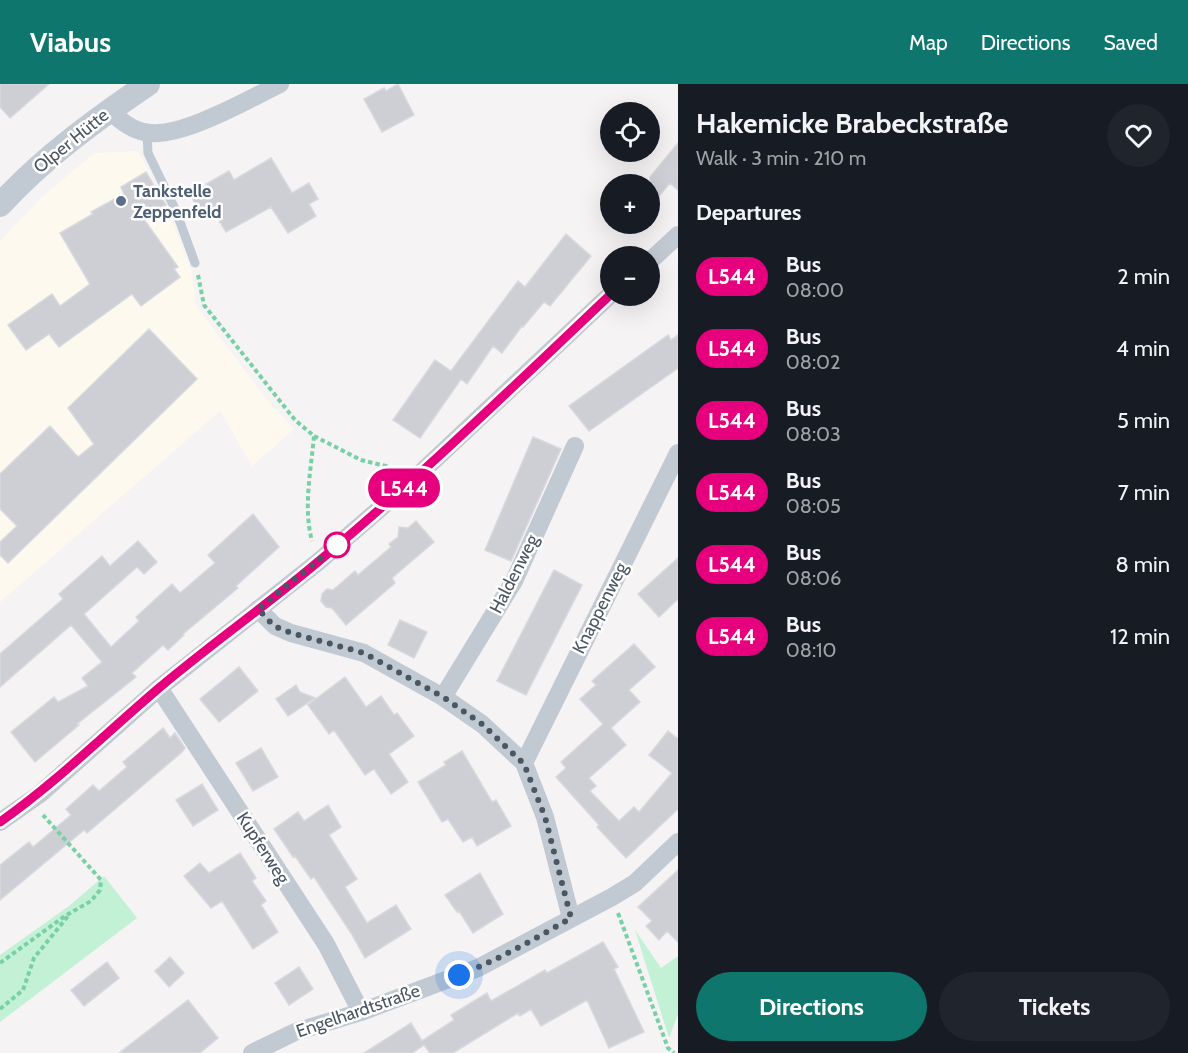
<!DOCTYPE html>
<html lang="en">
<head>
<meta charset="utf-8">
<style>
	body { margin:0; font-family:Cabin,sans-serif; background:#20242c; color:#f1f3f6; height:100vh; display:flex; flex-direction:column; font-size:22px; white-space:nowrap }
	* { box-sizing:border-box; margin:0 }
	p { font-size:20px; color:#9ea1a6 }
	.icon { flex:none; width:33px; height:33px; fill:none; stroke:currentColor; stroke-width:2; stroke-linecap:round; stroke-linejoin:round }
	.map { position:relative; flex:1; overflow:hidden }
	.drawer { display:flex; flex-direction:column; background:#171b24; width:510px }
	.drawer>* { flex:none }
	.badge { padding:0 12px; border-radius:20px; font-size:21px; line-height:39px }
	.controls { position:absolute; left:600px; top:18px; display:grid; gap:12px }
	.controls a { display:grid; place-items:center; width:60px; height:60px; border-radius:50%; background:#171b24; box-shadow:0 6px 24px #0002; font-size:30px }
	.you { position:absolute; width:30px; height:30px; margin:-15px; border:4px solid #fff; border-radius:50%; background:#1a73e8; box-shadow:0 0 0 9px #1a73e833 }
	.map>.badge { position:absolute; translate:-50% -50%; box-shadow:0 0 0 3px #fff }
	h2 { padding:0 18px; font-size:22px; line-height:54px }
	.round { display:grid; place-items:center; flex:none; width:63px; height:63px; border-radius:32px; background:#20242c }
	.overview { display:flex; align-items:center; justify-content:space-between; height:102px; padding:0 18px }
	h1 { font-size:28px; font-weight:700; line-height:45px }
	.button { display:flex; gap:12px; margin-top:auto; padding:12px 18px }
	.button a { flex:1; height:69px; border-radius:36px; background:#0f766e; color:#fff; font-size:24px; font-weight:700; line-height:69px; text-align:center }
	.button a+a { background:#20242c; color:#f1f3f6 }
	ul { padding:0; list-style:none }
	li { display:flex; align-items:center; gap:18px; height:72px; padding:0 18px }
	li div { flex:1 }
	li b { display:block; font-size:22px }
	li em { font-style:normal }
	li .badge { min-width:66px; font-weight:700; text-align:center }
	header { display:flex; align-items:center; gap:36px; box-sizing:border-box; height:84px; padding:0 30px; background:#0f766e; color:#fff }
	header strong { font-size:28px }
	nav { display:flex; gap:33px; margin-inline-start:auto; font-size:21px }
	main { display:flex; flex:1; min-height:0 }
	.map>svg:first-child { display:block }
</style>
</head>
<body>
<header>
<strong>Viabus</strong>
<nav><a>Map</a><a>Directions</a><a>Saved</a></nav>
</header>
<main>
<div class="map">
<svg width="678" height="969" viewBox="0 0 678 969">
	<rect width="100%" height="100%" fill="#f5f3f3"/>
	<path fill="#fdf9ef" d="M138,67L166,121L191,186L197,223L263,311L294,345L252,382L220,327L0,518V157L42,113L94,69Z"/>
	<path fill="#c3f1d5" d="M104,792L137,834L0,938V871L69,822Z
		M635,846L661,884L678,872V930L669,954Z"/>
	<path fill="#cdcfd5" stroke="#d7d9de" stroke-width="1.5" d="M0,0H49L10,34L0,23Z
		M398,0L414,31L382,48L364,15L384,4L386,7Z
		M678,59V106L670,99L650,123V93Z
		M271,74L292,109L309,99L318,115L309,120L316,132L288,149L271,123L226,148L212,125L199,132L192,112L207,102L206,100L229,87L234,96Z
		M146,88L166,121L143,134L178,183L174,185L180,193L141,222L132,210L59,263L49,250L26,266L8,241L52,210L60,222L90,200L60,149L93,130L91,128L124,110L121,103Z
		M566,150L591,172L550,222L544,218L523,243L522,242L502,269L493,262L467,300L461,295L420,354L393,336L435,276L451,287L518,197L525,203Z
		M149,245L197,295L8,479L0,471V458L17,442L0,425V390L50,342L78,373L94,360L68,324Z
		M668,251L671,256L678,251V284L589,347L569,322Z
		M533,353L561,365L511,477L485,466Z
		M253,430L279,463L236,502L238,504L183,550L184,551L168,566L163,561L132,589L136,593L77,640L79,641L35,678L11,648L54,613L58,618L88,602L82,594L102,578L71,541L0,603V570L63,515L59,510L102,472L110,482L138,457L157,478L144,490L137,483L84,530L111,563L139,537L136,533L172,500L180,509L215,479L208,471Z
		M416,437L434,458L392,494L395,499L346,541L332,524L326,523L321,517L322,510L327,505L333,506L355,487L358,491L391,463L389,460L398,453L399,443L408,444Z
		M678,474V515L659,533L638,510Z
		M554,486L582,501L526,611L497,597Z
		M400,536L427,548L414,574L388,561Z
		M634,560L655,583L629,606L640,618L611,644L626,661L589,694L596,702L590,707L619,737L634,723L639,728L672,689L649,671L668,647L678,655V725L626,774L597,743L599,741L556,693L566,684L561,678L603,640L580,615L596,601L592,597Z
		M239,583L258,607L219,638L200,615Z
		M345,593L366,623L381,612L394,631L397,629L414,652L389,670L408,698L391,710L374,685L365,691L334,646L329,650L308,621Z
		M296,601L300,608L315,614L288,632L276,615Z
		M163,644L170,654L175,649L185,664L182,668L87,749L84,746L0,816V781L29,758L33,763L71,731L66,725L93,701L99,707L127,683L123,678Z
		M261,664L278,693L253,707L236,679Z
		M462,667L492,718L496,716L511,742L477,762L472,753L463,758L448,735L442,738L418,698L446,681L444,678Z
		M202,700L218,726L193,742L176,716Z
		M328,721L341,743L329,751L357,795L345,803L367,839L396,821L411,845L365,874L351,849L314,793L311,795L295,772L293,773L274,745L298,728L304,737Z
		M240,769L256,794L252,797L266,817L261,821L278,848L253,865L222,817L211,824L184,792L200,779L209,789Z
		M678,786V858L667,847L659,856L646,842L652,837L638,823Z
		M480,789L503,830L473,849L459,827L457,828L445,811Z
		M603,858L618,883L614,885L644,948L609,964L587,916L541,942L531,925L520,932L518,929L453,969H430L424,961L412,969H364L411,939L422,957L454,936L451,931L487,909L491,917L545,886L547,889Z
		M170,873L184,889L169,903L155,887Z
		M107,878L119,894L84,922L71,906Z
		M299,883L313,905L289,921L275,899Z
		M188,916L218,954L200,969H119Z"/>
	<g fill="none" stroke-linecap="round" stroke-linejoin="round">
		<path stroke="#7ad0a6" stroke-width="4" stroke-dasharray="4.5 3" stroke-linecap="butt" d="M198,191L204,221L295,336L314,352C311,386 303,424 312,457
			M314,352L361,376L386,382L396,388
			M618,829L668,964L674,969
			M0,879L65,832L91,817L100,806L101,796L43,731
			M0,925L23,906L34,874L68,832"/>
		<path stroke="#c1cad2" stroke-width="9" d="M147,49L148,69L176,127L195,179"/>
		<path stroke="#c1cad2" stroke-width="18" d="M109,26C120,36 130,45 144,48C177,57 249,15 280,0
			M650,177L678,151
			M258,525L275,542L291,549L364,569L443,613L482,640L524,679L545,733L571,834
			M159,604L326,860L361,928
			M443,613L514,497L575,362
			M524,679L678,369
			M0,738L40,710L159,604L318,478L413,396L610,211
			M252,969L295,948L361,928L478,884L612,813L635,799L678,758"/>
		<path stroke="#c1cad2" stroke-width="24" d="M0,121C43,74 95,36 148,0"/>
	</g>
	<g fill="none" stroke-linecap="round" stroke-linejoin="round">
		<g stroke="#fff" stroke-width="14">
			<path id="line" d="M0,738C57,698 106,649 159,604C211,560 267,521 319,477C420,393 515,301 610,211"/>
		</g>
		<use href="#line" stroke="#e6007e" stroke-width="9"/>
		<path stroke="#4a5661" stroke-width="6" stroke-dasharray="0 10.8" d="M337,461L258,525L274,542L291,549L364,569L443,613L482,640L524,680L545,733L571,834C535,855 498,876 459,891"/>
	</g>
	<circle fill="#5c6f8a" stroke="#fff" stroke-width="2" cx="121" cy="117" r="6"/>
	<circle fill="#fff" stroke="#e6007e" stroke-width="3" cx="337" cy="461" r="12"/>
	<g text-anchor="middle" stroke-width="5" stroke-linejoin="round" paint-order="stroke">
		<g font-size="18" fill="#4a5661" stroke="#fff">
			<text transform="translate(71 57) rotate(-39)" y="6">Olper Hütte</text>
			<text transform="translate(514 490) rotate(-63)" y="6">Haldenweg</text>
			<text transform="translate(600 524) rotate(-63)" y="6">Knappenweg</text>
			<text transform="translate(263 764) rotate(57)" y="6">Kupferweg</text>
			<text transform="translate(358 927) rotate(-19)" y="6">Engelhardtstraße</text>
		</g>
		<g font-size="18" font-weight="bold" fill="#4e5e75" stroke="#fff" text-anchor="start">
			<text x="133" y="113">Tankstelle<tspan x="133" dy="21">Zeppenfeld</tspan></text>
		</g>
	</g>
</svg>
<div class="controls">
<a><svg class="icon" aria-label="locate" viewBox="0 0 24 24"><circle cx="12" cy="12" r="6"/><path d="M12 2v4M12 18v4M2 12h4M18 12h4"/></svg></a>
<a>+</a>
<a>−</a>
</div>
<div class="you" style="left:459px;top:891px"></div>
<b class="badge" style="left:404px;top:404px;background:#e6007e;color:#fff">L544</b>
</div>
<section class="drawer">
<div class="overview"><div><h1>Hakemicke Brabeckstraße</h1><p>Walk · 3 min · 210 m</p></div><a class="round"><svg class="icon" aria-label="heart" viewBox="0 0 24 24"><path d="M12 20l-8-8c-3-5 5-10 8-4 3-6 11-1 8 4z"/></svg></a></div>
<h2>Departures</h2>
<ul>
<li><span class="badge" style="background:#e6007e;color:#fff">L544</span><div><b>Bus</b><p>08:00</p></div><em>2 min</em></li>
<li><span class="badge" style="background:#e6007e;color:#fff">L544</span><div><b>Bus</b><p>08:02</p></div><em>4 min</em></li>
<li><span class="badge" style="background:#e6007e;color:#fff">L544</span><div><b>Bus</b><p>08:03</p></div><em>5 min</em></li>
<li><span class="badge" style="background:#e6007e;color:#fff">L544</span><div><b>Bus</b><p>08:05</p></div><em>7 min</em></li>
<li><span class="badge" style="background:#e6007e;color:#fff">L544</span><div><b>Bus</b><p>08:06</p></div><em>8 min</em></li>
<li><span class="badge" style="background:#e6007e;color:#fff">L544</span><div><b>Bus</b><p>08:10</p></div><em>12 min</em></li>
</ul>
<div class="button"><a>Directions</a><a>Tickets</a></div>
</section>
</main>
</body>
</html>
